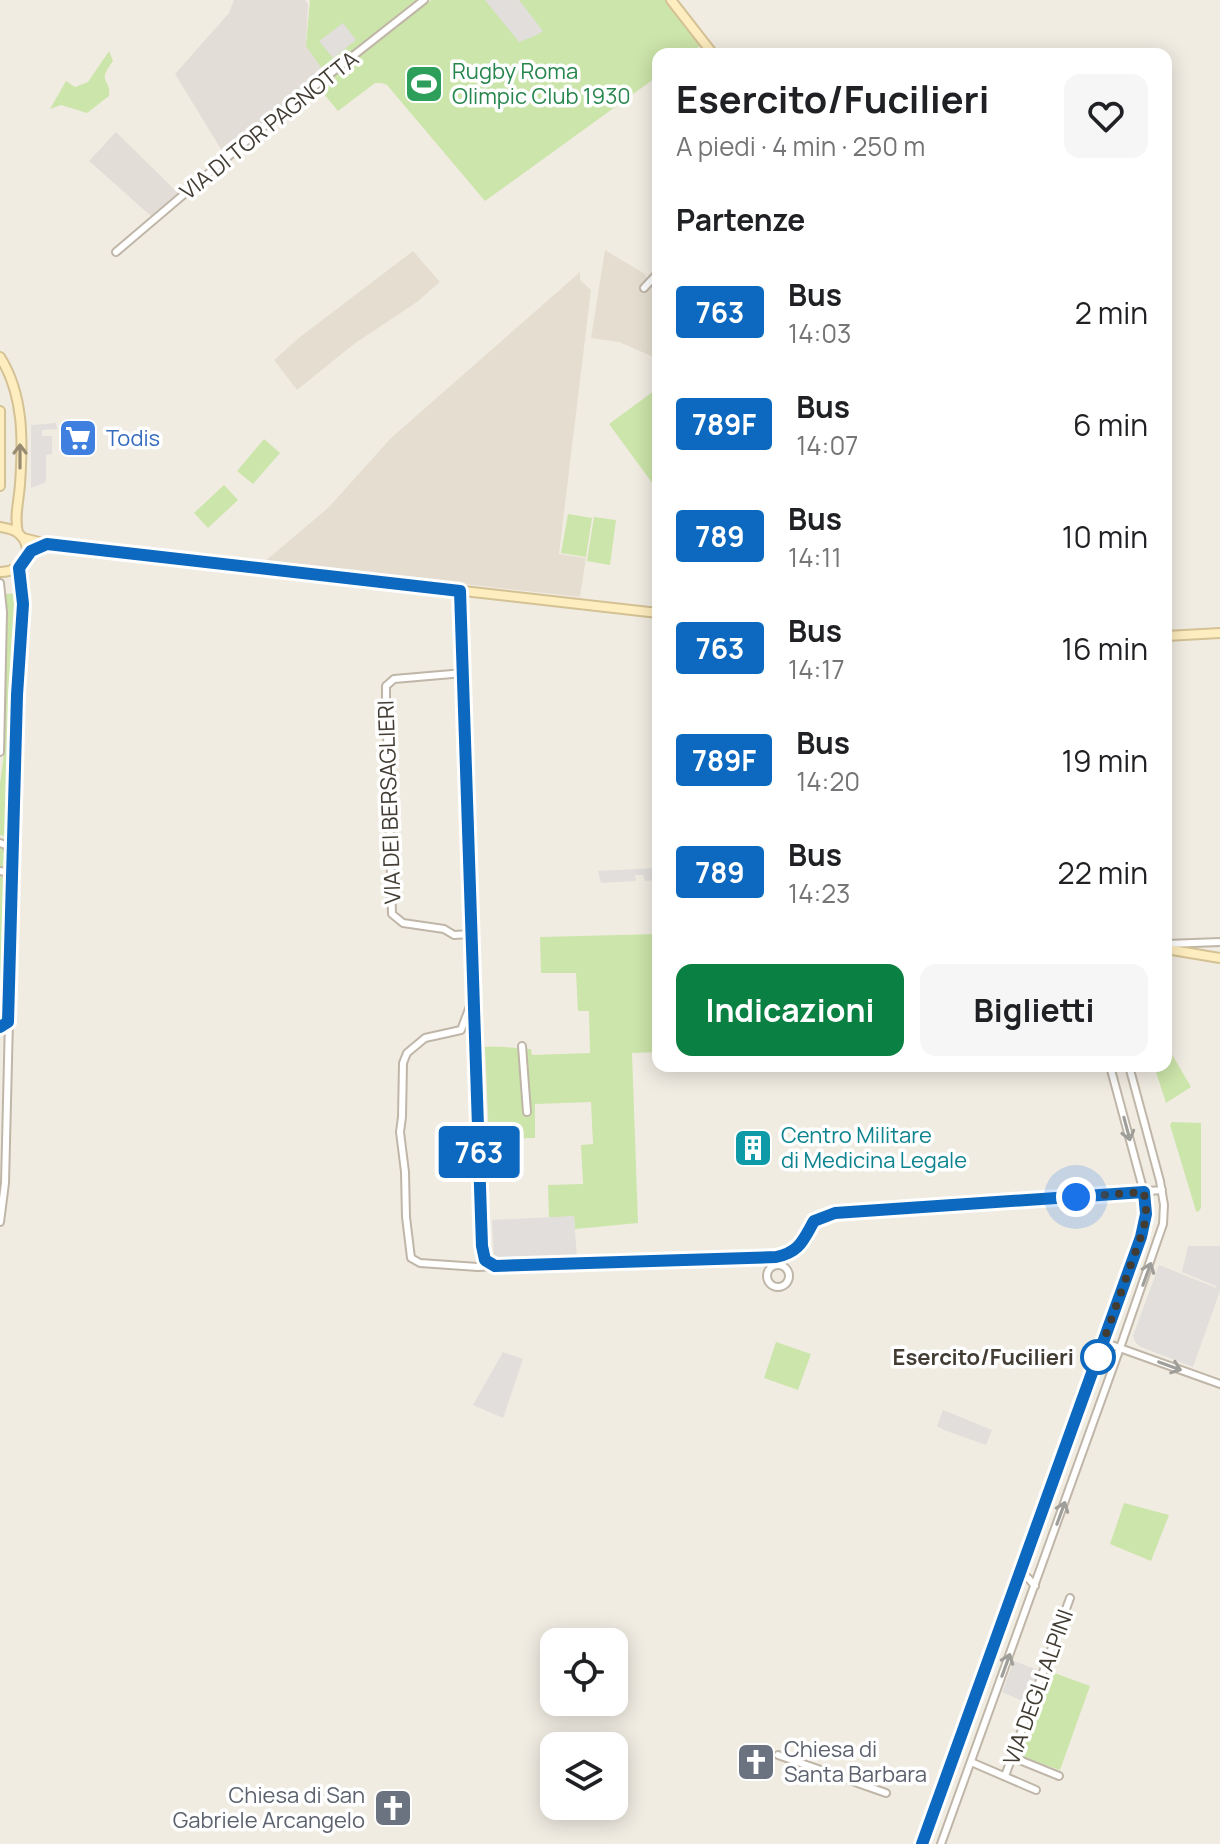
<!DOCTYPE html>
<html lang="it">
<head>
<meta charset="utf-8">
<style>
	body { margin:0; font-family:Manrope,sans-serif; background:#f6f6f6; color:#202124; height:100vh; display:flex; flex-direction:column; font-size:30px; white-space:nowrap }
	* { box-sizing:border-box; margin:0 }
	p { font-size:26px; color:#757577 }
	.icon { flex:none; width:44px; height:44px; fill:none; stroke:currentColor; stroke-width:2; stroke-linecap:round; stroke-linejoin:round }
	.map { position:relative; flex:1; overflow:hidden }
	.details { position:absolute; left:652px; top:48px; width:520px; height:1024px; display:flex; flex-direction:column; background:#fff; border-radius:16px; box-shadow:0 4px 20px #0003 }
	.details>* { flex:none }
	.badge { padding:0 16px; border-radius:6px; font-size:28px; line-height:52px }
	.fabs { position:absolute; left:540px; top:1628px; display:grid; gap:16px }
	.fabs a { display:grid; place-items:center; width:88px; height:88px; border-radius:16px; background:#fff; box-shadow:0 4px 20px #0003; font-size:40px }
	.you { position:absolute; width:40px; height:40px; margin:-20px; border:6px solid #fff; border-radius:50%; background:#1a73e8; box-shadow:0 0 0 12px #1a73e833 }
	.map>.badge { position:absolute; translate:-50% -50%; box-shadow:0 0 0 4px #fff }
	h2 { padding:0 24px; font-size:30px; line-height:72px }
	.round { display:grid; place-items:center; flex:none; width:84px; height:84px; border-radius:16px; background:#f6f6f6 }
	.head { display:flex; align-items:center; justify-content:space-between; height:136px; padding:0 24px }
	h1 { font-size:38px; font-weight:700; line-height:60px }
	.action { display:flex; gap:16px; margin-top:auto; padding:16px 24px }
	.action a { flex:1; height:92px; border-radius:16px; background:#0b8043; color:#fff; font-size:32px; font-weight:700; line-height:92px; text-align:center }
	.action a+a { background:#f6f6f6; color:#202124 }
	ul { padding:0; list-style:none }
	li { display:flex; align-items:center; gap:24px; height:112px; padding:0 24px }
	li div { flex:1 }
	li b { display:block; font-size:30px }
	li em { font-style:normal }
	li .badge { min-width:88px; font-weight:700; text-align:center }
	.map>svg:first-child { display:block }
</style>
</head>
<body>
<div class="map">
<svg width="1220" height="1844" viewBox="0 0 1220 1844">
	<rect width="100%" height="100%" fill="#f1ece2"/>
	<path fill="#e5ded0" d="M605,250L645,274L647,279L642,286L645,290L651,289V283L658,276V359L619,342L591,338Z
		M413,251L440,282L417,302L354,344L297,390L274,360L300,337Z
		M580,272V280L591,290L559,554L586,558L580,597L264,562L328,508L391,438Z"/>
	<path fill="#e2ddd7" d="M234,0H305L308,4L306,45L325,73L224,154L175,74L229,13Z
		M116,132L178,193L151,216L89,161Z"/>
	<path fill="#cce5aa" d="M310,0H417L325,73L306,46Z
		M431,0H665L700,46L689,54H658V76L485,201L387,85L382,83H375L338,111L319,88Z
		M109,51L113,61C96,84 111,77 109,96L87,113L61,105L50,109L66,81L75,87L88,82Z
		M658,388V491L609,424Z
		M264,439L280,453L253,484L237,471Z
		M224,485L238,500L208,528L194,513Z
		M568,514L592,518L586,557L561,553Z
		M594,517L616,520L610,565L587,561Z
		M18,593L17,641L13,702L9,838L0,835V784L5,745L6,594Z
		M0,846L4,848L5,853L4,921L7,926L5,1012L3,1019L0,1022Z
		M658,934V1052L632,1053L638,1223L575,1229L574,1216L549,1218L548,1185L583,1184L581,1145L593,1144L591,1102L535,1104V1138L489,1139L485,1047C500,1045 515,1049 531,1049L532,1055L590,1053L589,1011H578L576,973H541L540,937Z
		M1166,1044L1191,1087L1166,1103L1154,1066H1166Z
		M1172,1122L1201,1123V1208L1198,1212L1196,1211L1170,1125Z
		M776,1342L811,1354L798,1390L764,1378Z
		M1124,1503L1169,1515L1151,1561L1110,1544Z
		M1049,1671L1090,1686L1060,1770L1019,1756Z"/>
	<path fill="#e1dedb" d="M485,0H519L543,31L537,35L519,42Z
		M343,23L356,40L333,58L319,41Z
		M56,423L57,429L42,430V436H52V454L46,455V482L31,488V425Z
		M657,868L658,880L645,881L643,875H635L636,881L601,883L598,871Z
		M574,1216L577,1259L494,1261L492,1220Z
		M1188,1246H1220V1291L1193,1367L1141,1347L1135,1342L1133,1336L1159,1265L1216,1288V1286L1182,1272Z
		M503,1352L523,1359L503,1418L473,1405Z
		M943,1410L992,1430L986,1445L944,1430L937,1426Z
		M1014,1661L1038,1670L1027,1703L1002,1692Z"/>
	<g fill="none" stroke-linecap="round" stroke-linejoin="round">
		<g stroke="#bfb6a8" stroke-width="10">
			<path id="street" d="M116,252L269,122L424,0
				M644,288L658,273
				M0,583L3,612L0,752
				M460,591L482,1246L485,1260L495,1266L776,1257C800,1251 803,1240 814,1221L835,1213L1162,1190
				M464,673L394,679L386,686V697L392,914L403,923L444,929L454,935L472,934
				M0,843L6,845L11,857
				M0,871L5,872
				M1166,944L1220,942
				M472,1001L461,1030L425,1038L407,1053L403,1063L402,1117L400,1132L405,1172L406,1217L411,1258L420,1263L478,1267L495,1266
				M522,1046L527,1112
				M0,1222L5,1183L17,695L23,604L19,568
				M767 1276a11 11 0 1 1 22 0a11 11 0 1 1-22 0Z
				M1103,1342L1220,1384
				M1019,1574L1028,1578L1035,1586
				M778,1755L886,1793
				M1012,1757L1059,1776
				M971,1762L1036,1790
				M1005,1776L1070,1598
				M923,1844L1144,1228L1146,1210L1142,1185L1110,1066
				M941,1844L1120,1348L1163,1224L1164,1205L1160,1181L1129,1066"/>
		</g>
		<g stroke="#d4c194" stroke-width="12">
			<path id="secondary" d="M671,0L713,54
				M0,357C24,395 23,441 20,484C19,501 14,516 18,533
				M0,411V486
				M0,527C6,528 13,529 18,533C37,549 22,573 0,572
				M23,538L47,544L658,613
				M1166,636L1220,633
				M1166,949L1220,958"/>
		</g>
		<use href="#street" stroke="#fff" stroke-width="6"/>
		<use href="#secondary" stroke="#feedbf" stroke-width="8"/>
	</g>
	<defs><path id="oneway-shaft" d="M-6 0H5M1.5-3L5.5 0L1.5 3" fill="none" stroke-width="1.6" stroke-linecap="round" stroke-linejoin="round" transform="scale(2)"/></defs>
	<use stroke="#978c72" href="#oneway-shaft" transform="translate(20 456) rotate(-90)"/>
	<g stroke="#a09e99">
		<use href="#oneway-shaft" transform="translate(1127 1129) rotate(75)"/>
		<use href="#oneway-shaft" transform="translate(1147 1274) rotate(-70)"/>
		<use href="#oneway-shaft" transform="translate(1170 1366) rotate(20)"/>
		<use href="#oneway-shaft" transform="translate(1061 1513) rotate(-70)"/>
		<use href="#oneway-shaft" transform="translate(1006 1665) rotate(-70)"/>
	</g>
	<g fill="none" stroke-linecap="round" stroke-linejoin="round">
		<g stroke="#fff" stroke-width="18">
			<path id="line" d="M0,1027L8,1022L17,695L23,604L19,568L31,551L47,544L460,591L482,1246L485,1260L495,1266L776,1257C800,1252 803,1240 814,1221L835,1213L1144,1192L1146,1214L1141,1237L922,1844"/>
		</g>
		<use href="#line" stroke="#0c69bf" stroke-width="12"/>
		<path stroke="#423c33" stroke-width="8" stroke-dasharray="0 14.4" d="M1076,1197L1144,1192L1146,1210L1144,1228L1095,1365L1098,1357"/>
	</g>
	<defs>
		<g id="stadium-square" transform="scale(2)"><rect x="-9" y="-9" width="18" height="18" rx="4" fill="#2e9e5b" stroke="#fff"/><path d="M0-5a6.5 5 0 1 0 0 10a6.5 5 0 1 0 0-10ZM-3.5-1.8h7v3.6h-7Z" fill="#fff"/></g>
		<g id="supermarket-square" transform="scale(2)"><rect x="-9" y="-9" width="18" height="18" rx="4" fill="#3f7fe0" stroke="#fff"/><path d="M-6-5.5h2.5l.6 2H6L4.5 2H-2.5L-4.4-4H-6ZM-1.5 3.2a1.3 1.3 0 1 0 .1 0ZM3 3.2a1.3 1.3 0 1 0 .1 0Z" fill="#fff"/></g>
		<g id="building-square" transform="scale(2)"><rect x="-9" y="-9" width="18" height="18" rx="4" fill="#0f9aa8" stroke="#fff"/><path d="M-4-6H4V6H1V3H-1V6H-4ZM-2.5-4.3h1.7v1.8h-1.7ZM.8-4.3h1.7v1.8H.8ZM-2.5-1h1.7V.8h-1.7ZM.8-1h1.7V.8H.8Z" fill="#fff"/></g>
		<g id="church-square" transform="scale(2)"><rect x="-9" y="-9" width="18" height="18" rx="4" fill="#6b7280" stroke="#fff"/><path d="M-1.2-6h2.4v3.5h3.3v2.4h-3.3V6h-2.4V-.1h-3.3v-2.4h3.3Z" fill="#fff"/></g>
	</defs>
	<g fill-rule="evenodd">
		<use href="#stadium-square" x="424" y="84"/>
		<use href="#supermarket-square" x="78" y="438"/>
		<use href="#building-square" x="753" y="1148"/>
		<use href="#church-square" x="756" y="1762"/>
		<use href="#church-square" x="393" y="1808"/>
	</g>
	<circle fill="#fff" stroke="#0c69bf" stroke-width="4" cx="1098" cy="1357" r="16"/>
	<g text-anchor="middle" stroke-width="7" stroke-linejoin="round" paint-order="stroke">
		<g font-size="22" fill="#27864d" stroke="#fff" text-anchor="start">
			<text x="452" y="79">Rugby Roma<tspan x="452" dy="25">Olimpic Club 1930</tspan></text>
		</g>
		<g font-size="22" fill="#423c33" stroke="#fff">
			<text transform="translate(269 125) rotate(-39)" y="8">VIA DI TOR PAGNOTTA</text>
			<text transform="translate(389 802) rotate(-92)" y="8">VIA DEI BERSAGLIERI</text>
			<text transform="translate(1038 1687) rotate(-70)" y="8">VIA DEGLI ALPINI</text>
		</g>
		<g font-size="22" fill="#366cbe" stroke="#fff" text-anchor="start">
			<text x="106" y="446">Todis</text>
		</g>
		<g font-size="22" fill="#0d838f" stroke="#fff" text-anchor="start">
			<text x="781" y="1143">Centro Militare<tspan x="781" dy="25">di Medicina Legale</tspan></text>
		</g>
		<g font-size="22" font-weight="bold" fill="#423c33" stroke="#fff" text-anchor="end">
			<text x="1074" y="1365">Esercito/Fucilieri</text>
		</g>
		<g font-size="22" fill="#5b616d" stroke="#fff" text-anchor="start">
			<text x="784" y="1757">Chiesa di<tspan x="784" dy="25">Santa Barbara</tspan></text>
			<text x="365" y="1803" text-anchor="end">Chiesa di San<tspan x="365" dy="25">Gabriele Arcangelo</tspan></text>
		</g>
	</g>
</svg>
<div class="fabs">
<a><svg class="icon" aria-label="locate" viewBox="0 0 24 24"><circle cx="12" cy="12" r="6"/><path d="M12 2v4M12 18v4M2 12h4M18 12h4"/></svg></a>
<a><svg class="icon" aria-label="layers" viewBox="0 0 24 24"><path d="M12 4l9 5-9 5-9-5zM3 14l9 5 9-5"/></svg></a>
</div>
<div class="you" style="left:1076px;top:1197px"></div>
<b class="badge" style="left:479px;top:1152px;background:#0c69bf;color:#fff">763</b>
<section class="details">
<div class="head"><div><h1>Esercito/Fucilieri</h1><p>A piedi · 4 min · 250 m</p></div><a class="round"><svg class="icon" aria-label="heart" viewBox="0 0 24 24"><path d="M12 20l-8-8c-3-5 5-10 8-4 3-6 11-1 8 4z"/></svg></a></div>
<h2>Partenze</h2>
<ul>
<li><span class="badge" style="background:#0c69bf;color:#fff">763</span><div><b>Bus</b><p>14:03</p></div><em>2 min</em></li>
<li><span class="badge" style="background:#0c69bf;color:#fff">789F</span><div><b>Bus</b><p>14:07</p></div><em>6 min</em></li>
<li><span class="badge" style="background:#0c69bf;color:#fff">789</span><div><b>Bus</b><p>14:11</p></div><em>10 min</em></li>
<li><span class="badge" style="background:#0c69bf;color:#fff">763</span><div><b>Bus</b><p>14:17</p></div><em>16 min</em></li>
<li><span class="badge" style="background:#0c69bf;color:#fff">789F</span><div><b>Bus</b><p>14:20</p></div><em>19 min</em></li>
<li><span class="badge" style="background:#0c69bf;color:#fff">789</span><div><b>Bus</b><p>14:23</p></div><em>22 min</em></li>
</ul>
<div class="action"><a>Indicazioni</a><a>Biglietti</a></div>
</section>
</div>
</body>
</html>
